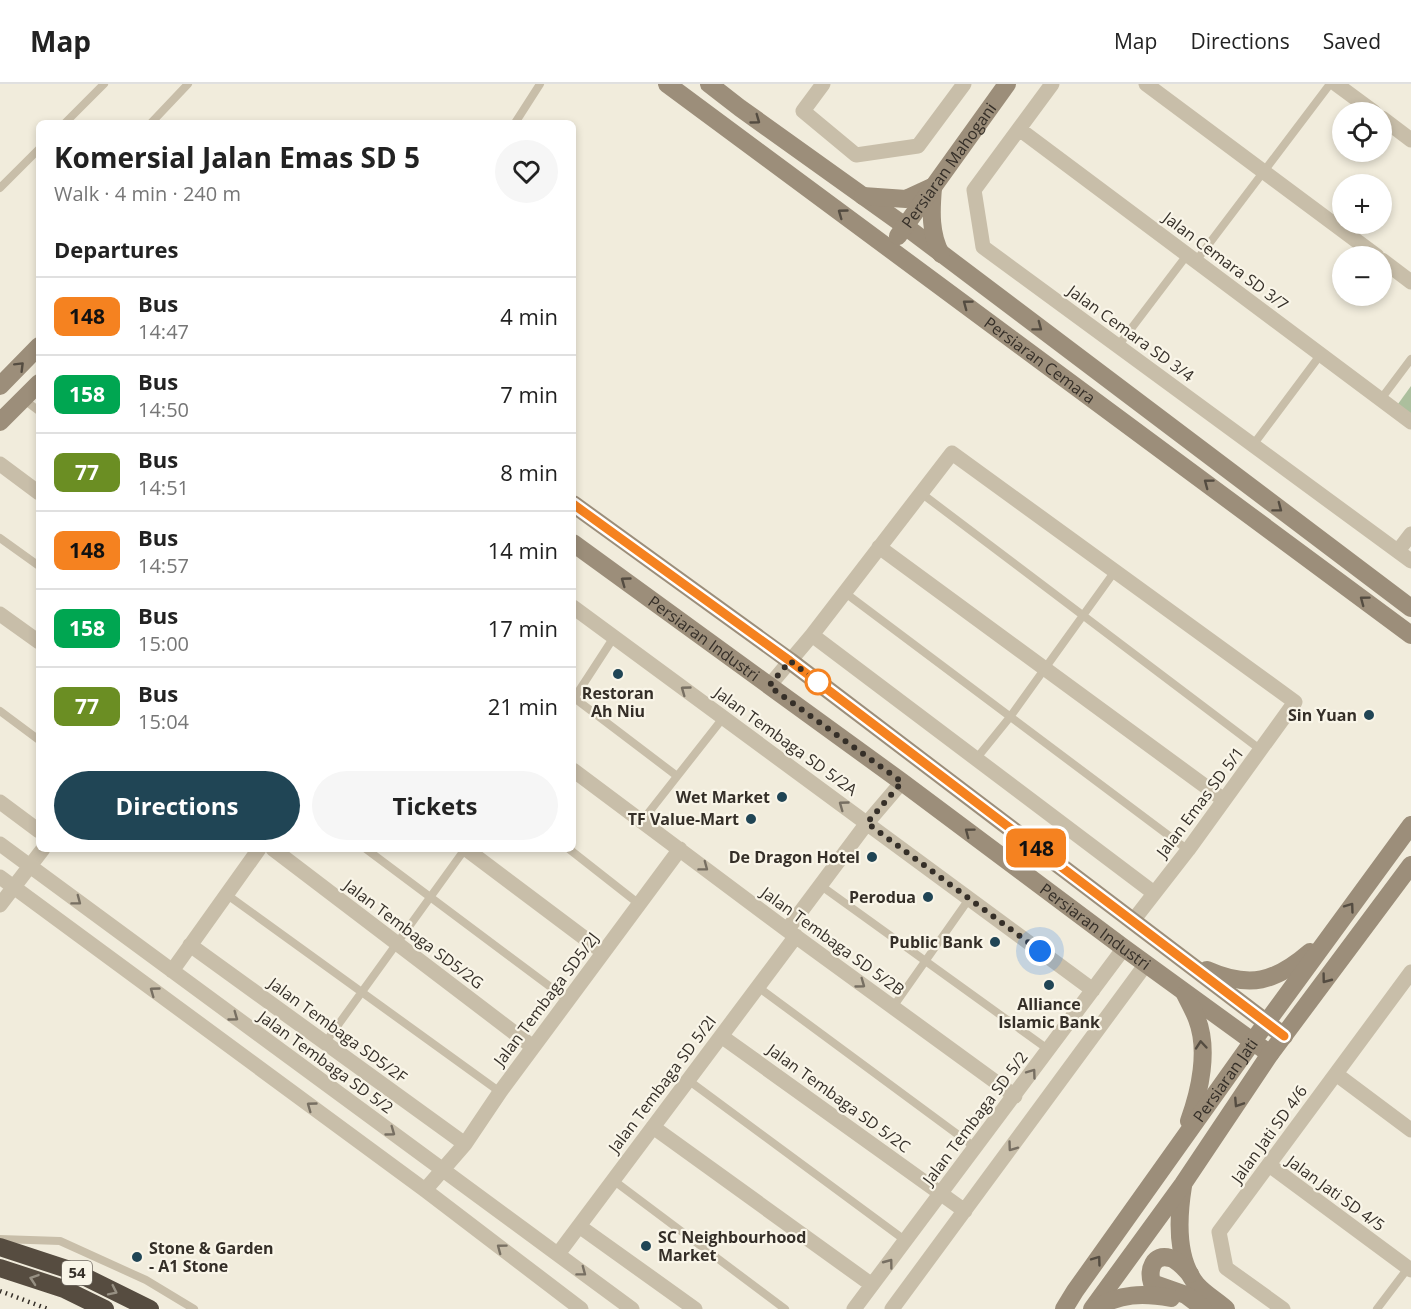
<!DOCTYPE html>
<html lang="en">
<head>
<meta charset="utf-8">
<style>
	body { margin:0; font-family:"Open Sans",sans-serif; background:#f6f6f6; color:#222; height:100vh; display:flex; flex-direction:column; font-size:22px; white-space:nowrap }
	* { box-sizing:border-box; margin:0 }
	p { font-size:20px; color:#767676 }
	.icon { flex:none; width:33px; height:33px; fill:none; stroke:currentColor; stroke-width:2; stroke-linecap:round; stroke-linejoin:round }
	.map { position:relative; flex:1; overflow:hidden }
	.details { position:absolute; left:36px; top:36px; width:540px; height:732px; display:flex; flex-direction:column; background:#fff; border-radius:9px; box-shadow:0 3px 9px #0003 }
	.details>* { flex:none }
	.badge { padding:0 12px; border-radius:9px; font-size:21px; line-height:39px }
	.buttons { position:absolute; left:1332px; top:18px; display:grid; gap:12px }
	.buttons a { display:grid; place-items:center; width:60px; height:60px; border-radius:50%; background:#fff; box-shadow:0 3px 9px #0003; font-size:30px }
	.you { position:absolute; width:30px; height:30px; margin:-15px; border:4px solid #fff; border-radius:50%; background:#1a73e8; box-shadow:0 0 0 9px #1a73e833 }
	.map>.badge { position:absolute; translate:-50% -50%; box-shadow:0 0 0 3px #fff }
	h2 { padding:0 18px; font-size:22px; line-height:54px }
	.round { display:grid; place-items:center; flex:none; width:63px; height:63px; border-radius:32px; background:#f6f6f6 }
	.overview { display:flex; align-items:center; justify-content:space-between; height:102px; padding:0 18px }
	h1 { font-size:28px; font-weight:700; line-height:45px }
	.button { display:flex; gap:12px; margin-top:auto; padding:12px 18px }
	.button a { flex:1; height:69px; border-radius:36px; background:#204555; color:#fff; font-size:24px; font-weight:700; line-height:69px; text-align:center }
	.button a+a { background:#f6f6f6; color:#222 }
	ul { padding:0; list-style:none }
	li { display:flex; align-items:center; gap:18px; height:78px; padding:0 18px; border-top:2px solid #e0e0e0 }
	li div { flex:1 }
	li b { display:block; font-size:22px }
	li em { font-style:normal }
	li .badge { min-width:66px; font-weight:700; text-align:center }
	header { display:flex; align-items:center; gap:36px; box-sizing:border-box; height:84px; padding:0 30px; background:#fff; border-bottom:2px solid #e0e0e0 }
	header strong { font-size:28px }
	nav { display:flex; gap:33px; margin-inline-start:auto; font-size:21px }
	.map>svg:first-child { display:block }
</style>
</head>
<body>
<header>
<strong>Map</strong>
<nav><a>Map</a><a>Directions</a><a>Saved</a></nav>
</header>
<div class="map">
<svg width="1411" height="1225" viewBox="0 0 1411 1225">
	<rect width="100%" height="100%" fill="#f1ecdc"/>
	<path fill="#acbf9d" d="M1411,302V330L1398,320Z"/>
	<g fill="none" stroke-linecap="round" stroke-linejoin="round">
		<path stroke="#c8bea9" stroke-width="8" d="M65,39L104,0
			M151,39L188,0
			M515,39L540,0
			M0,104L39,65
			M1196,177L1330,0
			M1118,262L1187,171
			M23,315L39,327
			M1381,315L1411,275
			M1253,361L1321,270
			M921,409L1261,666
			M0,454L39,482
			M844,508L1188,766
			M573,613L677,692
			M573,616L614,553
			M0,627L39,656
			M976,675L1010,633L1115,487
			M642,737L723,634
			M366,765L568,916
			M569,765L639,820
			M820,801L1049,966
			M226,810L500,1008
			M758,903L976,1064
			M893,923L969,815
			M325,959L465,765
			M688,996L906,1157
			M613,1096L785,1225
			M0,1155L60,1157L146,1196L194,1225
			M1377,1225L1408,1184"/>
		<path stroke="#c8bea9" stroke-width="15" d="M823,0L803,27L856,71L918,62L964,0
			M1052,0L974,106L983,163L1411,477
			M1146,0L1377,172
			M1336,0L1374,28
			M1382,34L1411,56
			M1019,45L1411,338
			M1382,176L1411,198
			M0,380L39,409
			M879,463L1224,716
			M1398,467L1411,450
			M573,523L1093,906
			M0,530L39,558
			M812,551L1154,809
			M769,602L812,551L952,369L1295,618L1188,766L1132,838
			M573,686L787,846L1015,1012
			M0,718L39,747
			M0,760L632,1225
			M273,765L533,963
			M466,765L603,868
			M0,793L425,1106L581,1225
			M0,821L43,765
			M787,846L867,739L902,698
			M190,861L465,1060
			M172,887L259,765
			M721,952L965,1127
			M1336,990L1411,1046
			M653,1043L872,1201
			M1269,1081L1411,1186
			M425,1106L465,1060L500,1008L680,765
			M579,1142L695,1225
			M558,1170L796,852
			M854,1225L1124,864
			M892,1225L1146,880
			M1283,1225L1226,1184L1219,1148L1411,888"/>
		<g stroke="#9c8e7a" stroke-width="18">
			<path id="s1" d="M667,0L1411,551"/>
			<path d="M709,0L740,24L905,142L1411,524"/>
			<path d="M933,104C931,127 930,150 941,170"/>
			<path d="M863,112L906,115L932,103"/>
			<path id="s2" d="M898,152L1007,0"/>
			<path d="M0,302L39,262"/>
			<path d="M0,338L39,299"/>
			<path d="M573,420L790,577L1284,952"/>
			<path id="s3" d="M573,459L902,698L1124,864L1270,970"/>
			<path d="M1207,886C1250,905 1275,898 1310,868"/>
			<path d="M1185,910C1189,918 1194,927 1197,935C1209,966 1200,1007 1189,1037"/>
			<path d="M1183,1102C1178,1133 1175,1175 1197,1201C1205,1210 1217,1217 1226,1225"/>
			<path d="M1190,1190C1184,1184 1178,1176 1170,1174C1153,1169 1148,1186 1152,1199L1186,1211L1203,1224"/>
			<path id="s4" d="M1064,1225L1075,1207L1253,957L1411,741"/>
			<path d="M1092,1225L1183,1100L1270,970L1411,781"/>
			<path d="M1095,1225C1119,1209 1144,1209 1171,1214"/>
		</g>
		<path stroke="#564c40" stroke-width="18" d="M0,1163L73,1187L150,1225
			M0,1184L64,1205L105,1225"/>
		<path stroke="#352f28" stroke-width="4.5" stroke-dasharray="1.5 4.5" stroke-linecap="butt" d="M0,1207L48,1225"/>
	</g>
	<defs><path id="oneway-chevron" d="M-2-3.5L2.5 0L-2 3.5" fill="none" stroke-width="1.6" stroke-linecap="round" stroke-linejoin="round" transform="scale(1.5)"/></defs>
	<g stroke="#544c41">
		<use href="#oneway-chevron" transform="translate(756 36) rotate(36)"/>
		<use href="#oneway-chevron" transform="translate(842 129) rotate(-144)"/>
		<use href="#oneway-chevron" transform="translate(967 220) rotate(-143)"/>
		<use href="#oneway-chevron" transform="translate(1038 243) rotate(37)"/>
		<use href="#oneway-chevron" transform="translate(20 282) rotate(-45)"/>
		<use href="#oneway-chevron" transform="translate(1208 399) rotate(-143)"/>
		<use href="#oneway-chevron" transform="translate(1278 424) rotate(37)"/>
		<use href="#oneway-chevron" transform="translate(625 497) rotate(-144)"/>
		<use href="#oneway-chevron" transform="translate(1364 516) rotate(-143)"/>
		<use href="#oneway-chevron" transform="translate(969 748) rotate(-143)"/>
		<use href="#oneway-chevron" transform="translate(1350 823) rotate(-54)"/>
		<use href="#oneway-chevron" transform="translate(1326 895) rotate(127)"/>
		<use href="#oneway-chevron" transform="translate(1201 961) rotate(-95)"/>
		<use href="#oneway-chevron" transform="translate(1238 1019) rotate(123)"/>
		<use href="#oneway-chevron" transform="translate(1097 1176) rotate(-54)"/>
	</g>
	<g stroke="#776f62">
		<use href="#oneway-chevron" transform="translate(685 606) rotate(-144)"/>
		<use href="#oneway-chevron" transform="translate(843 721) rotate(-144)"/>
		<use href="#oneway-chevron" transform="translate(704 783) rotate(37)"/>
		<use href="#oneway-chevron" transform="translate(77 817) rotate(37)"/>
		<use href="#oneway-chevron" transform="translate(861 900) rotate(36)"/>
		<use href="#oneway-chevron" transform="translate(154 907) rotate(-144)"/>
		<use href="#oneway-chevron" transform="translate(234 933) rotate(36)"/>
		<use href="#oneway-chevron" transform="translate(1032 989) rotate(-54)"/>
		<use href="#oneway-chevron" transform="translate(311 1022) rotate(-144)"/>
		<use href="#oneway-chevron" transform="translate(391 1048) rotate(36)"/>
		<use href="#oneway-chevron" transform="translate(1012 1063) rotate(126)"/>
		<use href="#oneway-chevron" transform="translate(501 1164) rotate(-143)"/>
		<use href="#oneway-chevron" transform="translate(889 1179) rotate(-53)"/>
		<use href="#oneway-chevron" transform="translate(582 1188) rotate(37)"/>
	</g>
	<g stroke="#979083">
		<use href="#oneway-chevron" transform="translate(34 1195) rotate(-161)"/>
		<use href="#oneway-chevron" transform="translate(113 1207) rotate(26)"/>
	</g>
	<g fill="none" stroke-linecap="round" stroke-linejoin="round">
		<g stroke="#fff" stroke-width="14">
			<path id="line" d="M573,420L790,577L1284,952"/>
		</g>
		<use href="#line" stroke="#f58220" stroke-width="9"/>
		<path stroke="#352f28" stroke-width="6" stroke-dasharray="0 10.8" d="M818,598L790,577L769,602L902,698L867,739L1040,867"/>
	</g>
	<g fill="#204555" stroke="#f9f5e8" stroke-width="2">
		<circle cx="618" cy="590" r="6"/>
		<circle cx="1369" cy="631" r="6"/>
		<circle cx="782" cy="713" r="6"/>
		<circle cx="751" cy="735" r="6"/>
		<circle cx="872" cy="773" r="6"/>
		<circle cx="928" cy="813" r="6"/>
		<circle cx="995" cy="858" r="6"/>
		<circle cx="1049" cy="901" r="6"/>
		<circle cx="646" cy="1162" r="6"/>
		<circle cx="137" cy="1173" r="6"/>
	</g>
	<circle fill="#fff" stroke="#f58220" stroke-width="3" cx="818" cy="598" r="12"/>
	<g text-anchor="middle" stroke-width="4.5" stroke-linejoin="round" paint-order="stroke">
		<rect fill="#f9f5e8" stroke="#706a62" stroke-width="1.5" x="62" y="1177" width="30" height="24" rx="4.5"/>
		<g font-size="15" font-weight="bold" fill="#352f28">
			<text x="77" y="1194">54</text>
		</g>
		<g font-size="16" fill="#352f28" stroke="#f9f5e8">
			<text dy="6" stroke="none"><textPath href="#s2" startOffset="87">Persiaran Mahogani</textPath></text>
			<text transform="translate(1226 177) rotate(37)" y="6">Jalan Cemara SD 3/7</text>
			<text transform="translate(1131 249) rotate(36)" y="6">Jalan Cemara SD 3/4</text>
			<text dy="6" stroke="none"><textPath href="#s1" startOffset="464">Persiaran Cemara</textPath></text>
			<text dy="6" stroke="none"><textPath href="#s3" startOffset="162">Persiaran Industri</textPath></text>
			<text transform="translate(786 657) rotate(36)" y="6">Jalan Tembaga SD 5/2A</text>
			<text transform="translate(1200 718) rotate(-53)" y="6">Jalan Emas SD 5/1</text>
			<text dy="6" stroke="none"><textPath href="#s3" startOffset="648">Persiaran Industri</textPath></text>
			<text transform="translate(414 850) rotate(37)" y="6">Jalan Tembaga SD5/2G</text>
			<text transform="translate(833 857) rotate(36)" y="6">Jalan Tembaga SD 5/2B</text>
			<text transform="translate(546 915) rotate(-53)" y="6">Jalan Tembaga SD5/2J</text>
			<text transform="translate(338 946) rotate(36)" y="6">Jalan Tembaga SD5/2F</text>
			<text transform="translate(326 978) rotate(36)" y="6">Jalan Tembaga SD 5/2</text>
			<text dy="6" stroke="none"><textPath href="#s4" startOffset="280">Persiaran Jati</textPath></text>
			<text transform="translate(662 1000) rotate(-53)" y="6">Jalan Tembaga SD 5/2I</text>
			<text transform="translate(839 1014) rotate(36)" y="6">Jalan Tembaga SD 5/2C</text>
			<text transform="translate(975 1034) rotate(-53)" y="6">Jalan Tembaga SD 5/2</text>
			<text transform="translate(1269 1050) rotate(-54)" y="6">Jalan Jati SD 4/6</text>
			<text transform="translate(1336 1109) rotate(36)" y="6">Jalan Jati SD 4/5</text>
		</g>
		<g font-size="16" font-weight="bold" fill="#352f28" stroke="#f9f5e8" text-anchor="end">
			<text x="618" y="615" text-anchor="middle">Restoran<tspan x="618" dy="18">Ah Niu</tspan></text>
			<text x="1357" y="637">Sin Yuan</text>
			<text x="770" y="719">Wet Market</text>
			<text x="739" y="741">TF Value-Mart</text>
			<text x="860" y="779">De Dragon Hotel</text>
			<text x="916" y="819">Perodua</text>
			<text x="983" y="864">Public Bank</text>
			<text x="1049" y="926" text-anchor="middle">Alliance<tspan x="1049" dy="18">Islamic Bank</tspan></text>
			<text x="658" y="1159" text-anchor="start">SC Neighbourhood<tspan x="658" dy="18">Market</tspan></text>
			<text x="149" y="1170" text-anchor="start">Stone &amp; Garden<tspan x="149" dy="18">- A1 Stone</tspan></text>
		</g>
	</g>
</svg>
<div class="buttons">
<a><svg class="icon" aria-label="locate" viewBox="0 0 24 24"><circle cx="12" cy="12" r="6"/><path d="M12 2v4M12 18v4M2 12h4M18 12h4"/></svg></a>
<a>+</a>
<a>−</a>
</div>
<div class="you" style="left:1040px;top:867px"></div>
<b class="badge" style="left:1036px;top:764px;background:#f58220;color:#111">148</b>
<section class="details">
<div class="overview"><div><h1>Komersial Jalan Emas SD 5</h1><p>Walk · 4 min · 240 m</p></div><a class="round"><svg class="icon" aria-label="heart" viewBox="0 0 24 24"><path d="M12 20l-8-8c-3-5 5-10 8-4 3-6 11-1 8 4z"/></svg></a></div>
<h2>Departures</h2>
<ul>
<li><span class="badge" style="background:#f58220;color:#111">148</span><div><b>Bus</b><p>14:47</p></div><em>4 min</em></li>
<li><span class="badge" style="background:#00a651;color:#fff">158</span><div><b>Bus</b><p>14:50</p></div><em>7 min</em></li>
<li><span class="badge" style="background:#6b8e23;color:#fff">77</span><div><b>Bus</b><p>14:51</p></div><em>8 min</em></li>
<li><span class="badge" style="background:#f58220;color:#111">148</span><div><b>Bus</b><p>14:57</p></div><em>14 min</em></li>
<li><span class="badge" style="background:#00a651;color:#fff">158</span><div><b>Bus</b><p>15:00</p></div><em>17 min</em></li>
<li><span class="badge" style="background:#6b8e23;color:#fff">77</span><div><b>Bus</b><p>15:04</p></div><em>21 min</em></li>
</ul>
<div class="button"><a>Directions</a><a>Tickets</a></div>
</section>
</div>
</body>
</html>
